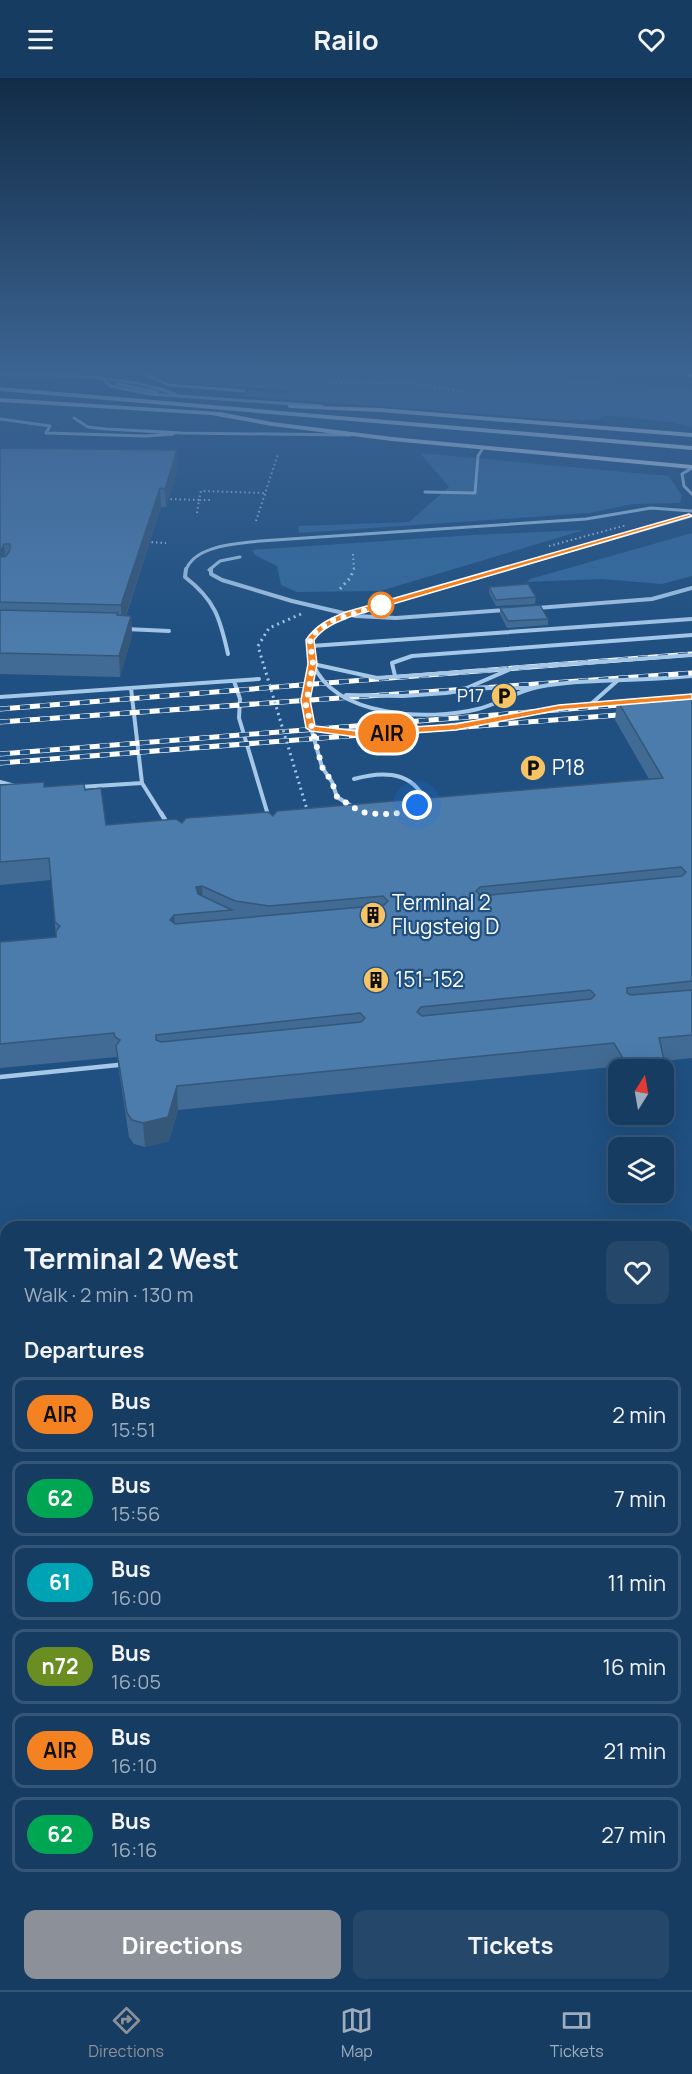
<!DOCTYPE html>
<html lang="en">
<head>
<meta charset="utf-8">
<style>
	body { margin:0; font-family:Manrope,sans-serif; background:#24476a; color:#f1f3f6; height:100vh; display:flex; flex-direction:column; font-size:22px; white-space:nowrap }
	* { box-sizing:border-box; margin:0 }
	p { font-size:20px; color:#9eadbd }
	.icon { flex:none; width:33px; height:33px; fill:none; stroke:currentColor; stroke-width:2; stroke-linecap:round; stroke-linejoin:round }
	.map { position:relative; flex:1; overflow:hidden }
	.sheet { position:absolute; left:0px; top:1143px; width:693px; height:770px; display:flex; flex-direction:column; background:#173c61; border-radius:18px 18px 0 0; box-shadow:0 6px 24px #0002,0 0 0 2px #365676 }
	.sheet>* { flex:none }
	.badge { padding:0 12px; border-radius:20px; font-size:21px; line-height:39px }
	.needle { width:39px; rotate:11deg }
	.fabs { position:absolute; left:608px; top:981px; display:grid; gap:12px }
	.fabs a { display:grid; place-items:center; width:66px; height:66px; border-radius:12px; background:#173c61; box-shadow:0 6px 24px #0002,0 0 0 2px #365676; font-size:30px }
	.you { position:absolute; width:30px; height:30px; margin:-15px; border:4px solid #fff; border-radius:50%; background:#1a73e8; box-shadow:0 0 0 9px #1a73e833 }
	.map>.badge { position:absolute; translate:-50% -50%; box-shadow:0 0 0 3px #fff }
	h2 { padding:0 24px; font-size:22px; line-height:54px }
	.round { display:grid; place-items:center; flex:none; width:63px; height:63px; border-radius:12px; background:#24476a }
	.head { display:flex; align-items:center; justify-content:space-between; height:102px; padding:0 24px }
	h1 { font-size:28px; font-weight:700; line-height:45px }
	.button { display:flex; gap:12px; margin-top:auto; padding:12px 24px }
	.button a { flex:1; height:69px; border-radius:12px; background:#8c9099; color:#fff; font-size:24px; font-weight:700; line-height:69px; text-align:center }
	.button a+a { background:#24476a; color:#f1f3f6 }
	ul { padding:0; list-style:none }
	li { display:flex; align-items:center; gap:18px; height:75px; margin:0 12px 9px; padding:0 12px; border:3px solid #365676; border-radius:12px }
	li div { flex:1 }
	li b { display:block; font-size:22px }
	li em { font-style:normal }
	li .badge { min-width:66px; font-weight:700; text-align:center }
	header { display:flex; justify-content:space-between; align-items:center; height:78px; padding:0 24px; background:#173c61; font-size:27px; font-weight:700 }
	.tabs { display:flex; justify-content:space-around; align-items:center; height:84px; border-top:2px solid #365676; background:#173c61; font-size:16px; color:#9eadbd }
	.tabs a { display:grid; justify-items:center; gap:3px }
	.tabs .on { color:#8c9099 }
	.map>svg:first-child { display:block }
</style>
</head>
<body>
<header><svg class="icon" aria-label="menu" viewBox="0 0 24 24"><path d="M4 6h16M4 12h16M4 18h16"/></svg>Railo<svg class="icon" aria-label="heart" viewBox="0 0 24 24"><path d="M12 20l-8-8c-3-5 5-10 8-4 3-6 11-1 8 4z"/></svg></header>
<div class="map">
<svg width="692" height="1912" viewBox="0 0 692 1912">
	<rect width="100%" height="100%" fill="#1f5081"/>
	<path fill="#336a9f" d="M152,296H518L692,311V349L669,344L605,337L597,342H562L242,318L248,312L287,316L289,312L177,305Z
		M420,375L669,398L682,418L680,425L633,426L590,435L299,455L298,448L409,444L449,409Z
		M584,452L380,513L297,514L281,507L277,488L255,477L252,472L474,457Z
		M692,455V498L662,506L602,501L527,504L530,501Z"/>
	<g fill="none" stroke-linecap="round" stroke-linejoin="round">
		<path fill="#8fa8c0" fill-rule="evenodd" d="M692,1568V1706L687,1707V1569Z
			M6,1665V1817L0,1818V1666Z
			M692,1753V1912H668L654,1906H687V1754Z
			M146,1906H351L349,1912H143Z"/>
		<path stroke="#a5c7e8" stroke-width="2" stroke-dasharray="1.5 3" stroke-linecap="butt" d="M327,305H410L463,314
			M166,421L199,422L201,413L265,415
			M197,435L199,422H212
			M256,443L278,376
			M147,464L166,465
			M353,476L354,492"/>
		<path stroke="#a5c7e8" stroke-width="3" stroke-dasharray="2 4" stroke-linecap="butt" d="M340,511L350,500L354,491"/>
		<path stroke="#a5c7e8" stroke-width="3" d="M144,296L169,307L244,313
			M3,297C61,297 120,296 175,316
			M104,302L110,308L150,316L322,328
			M118,306L157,314
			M74,340L88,349L106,351L182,355L350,357
			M0,341L50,348L46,355L146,358L173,356
			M692,390L682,396L684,408L692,416
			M425,414L475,415L478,378L483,370
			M535,483L692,438
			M186,492C195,467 237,466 260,463L586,441L651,430L692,433
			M209,492L220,483L240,479"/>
		<path stroke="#a5c7e8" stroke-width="4" d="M186,491L185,499C215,522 220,540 228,576
			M211,491V496L222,502L292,523L356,538L396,540L505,532
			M371,530L405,520
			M537,530L652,521L692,510
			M126,551L169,553
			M311,568L313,586
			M666,600L692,598
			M234,603L240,621L239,640L268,737
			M131,610L142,705L162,737
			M0,619L259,601
			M305,622L311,650
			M591,626L617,603
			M0,704L15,708
			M80,709L142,705"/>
		<path stroke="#a5c7e8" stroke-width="4.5" d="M161,735L167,745
			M267,735L268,738
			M0,999L118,987"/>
		<path stroke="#a5c7e8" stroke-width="5" d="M687,1419L692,1418"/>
		<path stroke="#a5c7e8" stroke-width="7" d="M0,1510H6"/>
		<path fill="#d0e3f7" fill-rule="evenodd" d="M0,309L692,368V372L0,313Z
			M0,320L220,334L272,344L392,359L692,387V391L392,363L272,348L211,337L0,324Z
			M288,327L380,330L692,355V359L380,334L290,330L288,329Z"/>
		<path fill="#fff" fill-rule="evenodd" d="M686,296H692V299L688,298Z"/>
		<g stroke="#fff" stroke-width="5">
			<path id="rail" d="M0,631L692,576
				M0,644L692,595
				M0,676L632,626
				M0,685L631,636"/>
		</g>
		<use href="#rail" stroke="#1f5081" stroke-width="4" stroke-dasharray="10" stroke-linecap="butt"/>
		<path stroke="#a5c7e8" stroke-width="2" stroke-dasharray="1.5 3" stroke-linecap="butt" d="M549,468L627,447"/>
		<path stroke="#a5c7e8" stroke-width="3" stroke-dasharray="2 4" stroke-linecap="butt" d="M301,536L269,550L258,568L308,735"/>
		<path stroke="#a5c7e8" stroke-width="3" d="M503,492L535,483"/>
		<path stroke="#a5c7e8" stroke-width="4" d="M405,520L508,491
			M371,530C350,536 313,542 311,568L692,541
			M313,586C336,640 429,643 478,631C499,626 517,613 538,609C580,601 624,603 666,600
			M313,586L377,600L506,591
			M398,600L395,598L392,585L412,578L692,557
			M470,610H531
			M346,617L403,618L446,615L460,613L513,590L692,577
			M305,622L313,586
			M354,701C378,694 408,692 422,717L417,726
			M353,729L337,719L332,704L322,689L311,650C420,663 514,633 621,624"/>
	</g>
	<path fill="#416b94" d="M0,370L178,390L166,429H161L126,538H131L132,558L120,599L0,596Z
		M489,509L536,519L535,526L496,528L489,515Z
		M500,530L548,541V547L507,550L500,536Z
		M692,616V980L664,983L667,995L664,1019L663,992H618V999L612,989L178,1032L169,1063L145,1069L134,1066L129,1059L117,979L0,990V864L56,859L51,802L0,807V707L85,712L106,747L182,745L273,738L649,701L615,642L617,622Z"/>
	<path fill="#355778" d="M177,372L178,390L166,429L165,411Z
		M160,410L161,429L122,548L121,527Z
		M4,466L6,485L0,487V474Z
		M131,538L132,558L120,599L119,578Z
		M202,808L203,830L196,809Z
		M174,837L176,860L170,842Z
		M177,1008L178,1032L169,1063L145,1069L143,1045Z"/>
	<path fill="#4c7cac" stroke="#355778" stroke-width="1.5" fill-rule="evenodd" d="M0,370L177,372L165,411L160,410L121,527L0,524V478L2,479L6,478L10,472V466H4L0,474Z
		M528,506L536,519L496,522L489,509Z
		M540,527L548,541L508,543L500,530Z
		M0,532L118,535L117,537L131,538L119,578L0,575Z
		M692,616V903L627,910V915L631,917L692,912V957L659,960L667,995H663V992H635L628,989L614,965L177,1008L168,1039L143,1045L132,1042L127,1035L116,968L120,962L115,959L114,955L0,966V864L56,859V853L60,848L55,844L49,780L0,784V707L44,704V709L84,706L85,712L101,710L106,747L176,741L182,745L186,740L268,734L273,738L277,733L663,700L617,622ZM681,789L686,794L682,798L481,818L476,813L480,809ZM202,808L235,823L269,828L383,818L388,823L384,827L175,846L170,842L174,837L232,832L198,816L196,809ZM590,912L595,917L591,921L422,938L417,934L421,929ZM360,935L365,940L361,944L161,964L156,962V957Z"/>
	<linearGradient id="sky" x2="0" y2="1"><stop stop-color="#112c47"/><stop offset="0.52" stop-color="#3c6492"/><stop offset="1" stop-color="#3c6492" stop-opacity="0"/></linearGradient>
	<rect width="692" height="564" fill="url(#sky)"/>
	<path fill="#f58220" stroke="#fff" stroke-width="1.5" d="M689,436L692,438L352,538C337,544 323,549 314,562L317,586L310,622L315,648L357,653L456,646L559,627L692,616V621L559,632L456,652L357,659L311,653L306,650L301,622L308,586L306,562C316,547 329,541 346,534Z"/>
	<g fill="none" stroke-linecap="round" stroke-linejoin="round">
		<path stroke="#fff" stroke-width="6" stroke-dasharray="0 10.8" d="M381,527L388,525L331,543L312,557L310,562L313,586L306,627L322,689L332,704L337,719L361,734L378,736H395L417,727"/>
	</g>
	<defs>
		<g id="parking-disc" transform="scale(1.35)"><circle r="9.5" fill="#f6c365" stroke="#1f5081"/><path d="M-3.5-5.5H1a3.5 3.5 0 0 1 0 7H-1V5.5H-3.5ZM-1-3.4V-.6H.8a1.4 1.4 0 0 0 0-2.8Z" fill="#111"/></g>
		<g id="building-disc" transform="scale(1.35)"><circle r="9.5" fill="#f6c365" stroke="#1f5081"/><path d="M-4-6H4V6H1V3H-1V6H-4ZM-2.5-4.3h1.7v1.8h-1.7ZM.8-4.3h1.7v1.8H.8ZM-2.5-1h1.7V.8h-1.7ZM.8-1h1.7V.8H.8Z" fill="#111"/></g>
	</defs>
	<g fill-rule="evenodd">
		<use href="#parking-disc" x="504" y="618"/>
		<use href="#parking-disc" x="533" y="690"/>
		<use href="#building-disc" x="373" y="837"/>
		<use href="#building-disc" x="376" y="902"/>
	</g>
	<circle fill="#fff" stroke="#f58220" stroke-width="3" cx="381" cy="527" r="12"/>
	<g text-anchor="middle" stroke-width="4.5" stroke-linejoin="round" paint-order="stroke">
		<g font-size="18" fill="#fff" stroke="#1f5081" text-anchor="end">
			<text x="484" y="624">P17</text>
		</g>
		<g font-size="21" fill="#fff" stroke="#1f5081" text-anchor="start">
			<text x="552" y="697">P18</text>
			<text x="392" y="832">Terminal 2<tspan x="392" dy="24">Flugsteig D</tspan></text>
			<text x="395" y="909">151-152</text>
		</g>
	</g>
</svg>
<div class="fabs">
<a><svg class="needle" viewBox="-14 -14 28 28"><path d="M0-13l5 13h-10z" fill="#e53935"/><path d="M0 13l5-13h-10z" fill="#9eadbd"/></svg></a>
<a><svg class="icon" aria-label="layers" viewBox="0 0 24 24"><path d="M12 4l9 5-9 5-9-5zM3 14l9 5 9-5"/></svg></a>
</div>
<div class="you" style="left:417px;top:727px"></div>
<b class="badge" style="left:387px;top:655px;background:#f58220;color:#111">AIR</b>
<section class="sheet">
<div class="head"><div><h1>Terminal 2 West</h1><p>Walk · 2 min · 130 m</p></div><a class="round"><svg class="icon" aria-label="heart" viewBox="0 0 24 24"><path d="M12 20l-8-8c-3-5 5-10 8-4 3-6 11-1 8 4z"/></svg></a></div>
<h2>Departures</h2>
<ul>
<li><span class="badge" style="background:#f58220;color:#111">AIR</span><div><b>Bus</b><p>15:51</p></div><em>2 min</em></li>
<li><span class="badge" style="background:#00a651;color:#fff">62</span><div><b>Bus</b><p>15:56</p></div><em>7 min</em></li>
<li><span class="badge" style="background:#00a3b4;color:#fff">61</span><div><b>Bus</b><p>16:00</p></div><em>11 min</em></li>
<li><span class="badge" style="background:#6b8e23;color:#fff">n72</span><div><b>Bus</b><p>16:05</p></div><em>16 min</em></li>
<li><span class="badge" style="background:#f58220;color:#111">AIR</span><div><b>Bus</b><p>16:10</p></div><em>21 min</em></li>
<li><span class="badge" style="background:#00a651;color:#fff">62</span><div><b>Bus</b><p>16:16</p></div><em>27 min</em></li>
</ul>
<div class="button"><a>Directions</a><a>Tickets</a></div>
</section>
</div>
<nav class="tabs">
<a class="on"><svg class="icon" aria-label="directions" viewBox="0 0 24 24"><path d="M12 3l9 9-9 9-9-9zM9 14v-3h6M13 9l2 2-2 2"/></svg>Directions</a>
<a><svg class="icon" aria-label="map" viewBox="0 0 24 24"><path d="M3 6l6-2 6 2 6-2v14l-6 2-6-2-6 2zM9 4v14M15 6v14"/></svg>Map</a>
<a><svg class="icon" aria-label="tickets" viewBox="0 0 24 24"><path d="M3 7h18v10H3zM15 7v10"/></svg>Tickets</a>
</nav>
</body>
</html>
